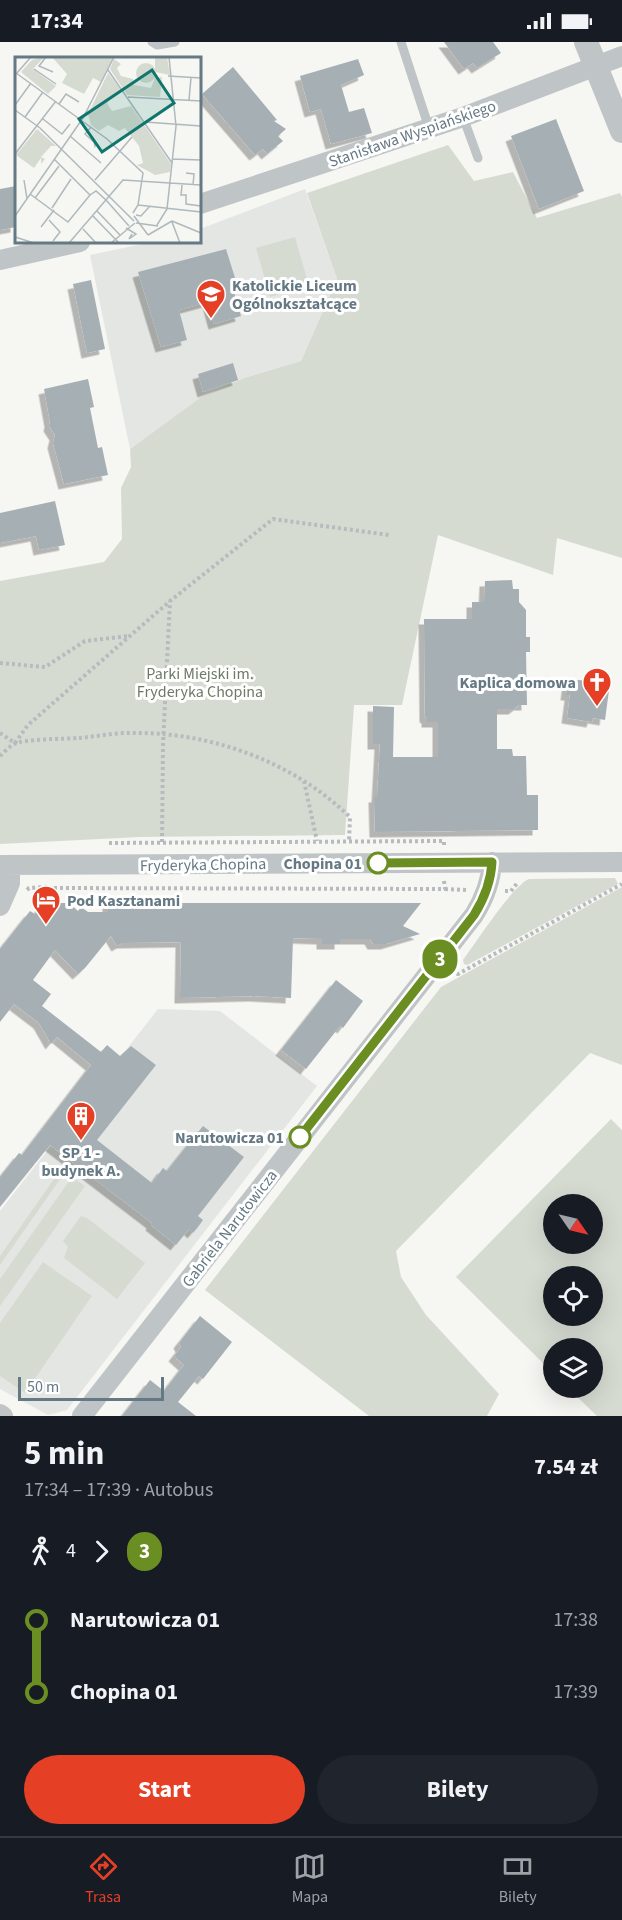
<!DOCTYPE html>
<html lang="pl">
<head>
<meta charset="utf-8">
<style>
	body { margin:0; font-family:"Source Sans 3",sans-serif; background:#20242c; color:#f1f3f6; height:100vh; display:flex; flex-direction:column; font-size:22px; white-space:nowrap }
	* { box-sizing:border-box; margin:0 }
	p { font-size:20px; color:#9ea1a6 }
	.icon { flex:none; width:33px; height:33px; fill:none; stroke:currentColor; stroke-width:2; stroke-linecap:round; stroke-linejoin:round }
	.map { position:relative; height:1374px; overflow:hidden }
	.drawer { display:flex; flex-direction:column; background:#171b24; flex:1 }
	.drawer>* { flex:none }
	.badge { padding:0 12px; border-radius:20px; font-size:21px; line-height:39px }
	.needle { width:39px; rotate:124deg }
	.fabs { position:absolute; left:543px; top:1152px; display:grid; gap:12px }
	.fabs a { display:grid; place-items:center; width:60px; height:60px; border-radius:50%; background:#171b24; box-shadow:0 6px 24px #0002; font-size:30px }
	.scale { position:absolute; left:18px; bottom:15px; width:146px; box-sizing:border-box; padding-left:6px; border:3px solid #657984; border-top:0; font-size:16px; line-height:21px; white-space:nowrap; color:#657984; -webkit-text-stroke:4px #fff; paint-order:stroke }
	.map>.badge { position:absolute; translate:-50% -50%; box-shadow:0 0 0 3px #fff }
	.legs { display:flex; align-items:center; gap:9px; height:66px; padding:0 24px; font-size:20px }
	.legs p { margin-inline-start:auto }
	.summary { display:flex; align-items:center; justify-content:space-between; height:102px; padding:0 24px }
	h1 { font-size:33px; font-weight:700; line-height:45px }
	.action { display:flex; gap:12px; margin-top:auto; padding:12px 24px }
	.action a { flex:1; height:69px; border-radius:36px; background:#e54025; color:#fff; font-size:24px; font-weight:700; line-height:69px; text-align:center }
	.action a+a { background:#20242c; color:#f1f3f6 }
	ul { padding:0 24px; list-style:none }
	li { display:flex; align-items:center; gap:21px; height:72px; font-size:22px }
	li i { display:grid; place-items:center; width:9px; height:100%; margin:0 8px; background:currentColor }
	li i::after { content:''; width:15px; height:15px; margin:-8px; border:4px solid; border-radius:50%; background:#171b24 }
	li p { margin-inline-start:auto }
	li:first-child i { background:linear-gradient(#0000 50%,currentColor 0) }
	li:last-child i { background:linear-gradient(currentColor 50%,#0000 0) }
	.status { display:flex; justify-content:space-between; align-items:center; height:42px; padding:0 30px; background:#171b24; direction:ltr }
	.status svg { height:16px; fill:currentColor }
	.tabs { display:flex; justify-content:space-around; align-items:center; height:84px; border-top:2px solid #363941; background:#171b24; font-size:16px; color:#9ea1a6 }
	.tabs a { display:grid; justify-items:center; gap:3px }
	.tabs .active { color:#e54025 }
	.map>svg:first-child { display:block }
</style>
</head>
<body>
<div class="status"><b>17:34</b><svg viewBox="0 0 49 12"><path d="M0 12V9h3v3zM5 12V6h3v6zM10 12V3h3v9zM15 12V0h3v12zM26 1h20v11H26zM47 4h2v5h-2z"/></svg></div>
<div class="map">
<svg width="622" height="1374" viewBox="0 0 622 1374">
	<defs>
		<filter id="shadow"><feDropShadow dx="-5.5" dy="5.5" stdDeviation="0" flood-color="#0004"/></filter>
	</defs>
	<rect width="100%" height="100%" fill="#f6f6f3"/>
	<path fill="#e4e6e4" d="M305,147L337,237L301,319L244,336L201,355L130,407L90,213L152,200H200V187Z
		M158,967L220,969L317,1044L67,1368L48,1373L0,1347V1169Z"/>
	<path fill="#d6dbd2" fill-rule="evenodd" d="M448,103L474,139L513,130L537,176L620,151L622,155V516L557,496L553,533L438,493L402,663H354L345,793L140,795L0,802V539L104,520L122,497L121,446L131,425L130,407L201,355L244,336L301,319L337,237L307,151Z
		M295,195L309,244L270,255L256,206Z
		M529,837L615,836L618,842L467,923L464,922L463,918C476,901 512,844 529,837Z
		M622,845V1023L590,1011L396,1209L401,1235L426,1273L499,1352L487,1374H369L205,1248L441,945Z
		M611,1077L622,1088V1374H597L568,1346H592V1306H554L553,1331L456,1235ZM554,1162H592V1202H554ZM554,1234H592V1274H554Z
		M61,1127L65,1130L0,1223V1214Z
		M72,1135L85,1144L0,1264V1237Z
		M81,1174L87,1176L145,1221L117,1257L64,1216L68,1205L63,1199Z
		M43,1220L92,1254L25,1351L0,1334V1281Z"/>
	<path fill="#a6b0b4" filter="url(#shadow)" d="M444,0H493L501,11L477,26L473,21L464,27Z
		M358,17L364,33L341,43L349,70L364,66L372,91L331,102L321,67L310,70L300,34Z
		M233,25L277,78L274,79L286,87L278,94L283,99L267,112L263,107L255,113L202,52Z
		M556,77L584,149L539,167L511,94Z
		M16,144V185L0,188V147Z
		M226,207L236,239L231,240L241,274L214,282L208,260L179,268L187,298L161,305L138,230Z
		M91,238L105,307L87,311L73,242Z
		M233,321L238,338L203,350L198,332Z
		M88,337L94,365L90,366L98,406L102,405L108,433L64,442L53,401L55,393L49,384L50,380L44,347Z
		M55,459L65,503L39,508L36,494L0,501V471Z
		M512,538L513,547H519V560L526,568V595H530V610H526L527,663H519L514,667H497V707H512L513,714H526L527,753H538V788L375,790L374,755H377L380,702H373V664L394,665L393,715H438V680H427V676L425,675L424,577H472V560H484L485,539Z
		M568,637L610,641L605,678L593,676L592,680L567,676L570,653H566Z
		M43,861L51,867L56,861H69L78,869L81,865L88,870H108V861H421L403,884L420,892L386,902H373L370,897H340V902H322V897L293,896L291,956L254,954L180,956L181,900L122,901L117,904L111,894L85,926L78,932L55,908L33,938L51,952L42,964L101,1010L107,1003L120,1014L131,1004L156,1023L97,1098L152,1141L163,1126L167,1129L203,1084L244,1115L198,1174L203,1178L198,1185L193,1191L189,1187L176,1203L151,1183L152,1181L50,1103L0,1165V1135L19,1111L22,1113L91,1023L57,995L51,1002L39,981L14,962L0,980V907L30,869L35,872Z
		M336,938L363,959L343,986L340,984L306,1027L281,1008Z
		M200,1274L232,1300L203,1337L199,1334L178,1360L196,1374H122L150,1338L164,1349L184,1323L174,1314L181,1305L179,1301Z"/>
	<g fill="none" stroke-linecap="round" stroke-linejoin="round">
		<path stroke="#b7bbbe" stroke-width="4" stroke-dasharray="3 3" stroke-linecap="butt" d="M0,621L45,625L85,599L129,594
			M0,691L15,701L28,683L170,559L273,477L389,493
			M0,714C4,710 9,705 14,702C22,697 65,697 78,696C94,695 111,691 128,691C209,689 292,719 350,775L349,799
			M304,739L317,799
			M162,800L163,702L170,559
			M109,801L444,799V804
			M48,846L445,847L444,839
			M445,847L468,848
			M27,848L29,846L48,845
			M505,849H511L518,840
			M452,928L458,932L622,842"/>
		<path stroke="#bfc4c7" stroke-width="9" d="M152,0L157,3L175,0
			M401,0L429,86
			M463,75L478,116"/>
		<path stroke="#bfc4c7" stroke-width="20" d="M200,162L463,75L622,14
			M0,218L80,200
			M0,823L622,820
			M0,864L10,841V823
			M0,1372L3,1374
			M82,1374L474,873C484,857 491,839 492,820"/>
		<path stroke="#bfc4c7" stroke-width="24" d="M586,0L622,89"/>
	</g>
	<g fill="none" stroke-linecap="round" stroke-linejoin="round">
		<g stroke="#fff" stroke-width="14">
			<path id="line-1" d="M300,1095L474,873C484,857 491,839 492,820L378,821"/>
		</g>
		<use href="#line-1" stroke="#6b8e23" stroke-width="9"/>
	</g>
	<defs>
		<g id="school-pin" transform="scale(1.5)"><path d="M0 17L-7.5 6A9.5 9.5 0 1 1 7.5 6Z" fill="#e54025" stroke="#fff"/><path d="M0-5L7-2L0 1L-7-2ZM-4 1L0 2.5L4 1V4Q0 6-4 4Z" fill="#fff"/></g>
		<g id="church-pin" transform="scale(1.5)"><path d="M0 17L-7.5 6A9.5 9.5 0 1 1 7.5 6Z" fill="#e54025" stroke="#fff"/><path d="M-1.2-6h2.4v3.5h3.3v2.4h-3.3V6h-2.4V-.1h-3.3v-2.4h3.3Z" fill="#fff"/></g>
		<g id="hotel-pin" transform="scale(1.5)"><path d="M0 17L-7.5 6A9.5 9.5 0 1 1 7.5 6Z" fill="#e54025" stroke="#fff"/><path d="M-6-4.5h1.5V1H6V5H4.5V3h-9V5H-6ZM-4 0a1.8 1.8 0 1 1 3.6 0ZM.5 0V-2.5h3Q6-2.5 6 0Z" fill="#fff"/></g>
		<g id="building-pin" transform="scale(1.5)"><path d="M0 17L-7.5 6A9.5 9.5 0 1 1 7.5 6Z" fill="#e54025" stroke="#fff"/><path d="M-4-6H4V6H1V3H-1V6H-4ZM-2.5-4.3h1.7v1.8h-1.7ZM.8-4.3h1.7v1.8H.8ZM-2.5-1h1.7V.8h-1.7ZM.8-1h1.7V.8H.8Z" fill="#fff"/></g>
	</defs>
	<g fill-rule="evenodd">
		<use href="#school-pin" x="211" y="252"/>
		<use href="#church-pin" x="597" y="640"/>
		<use href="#hotel-pin" x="46" y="858"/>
		<use href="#building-pin" x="81" y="1074"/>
	</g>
	<g fill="#fff" stroke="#6b8e23" stroke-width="3">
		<circle cx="378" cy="821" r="10"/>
		<circle cx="300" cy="1095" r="10"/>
	</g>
	<g text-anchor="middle" stroke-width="6" stroke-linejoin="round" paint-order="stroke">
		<g font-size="16" fill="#657984" stroke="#fff">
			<text transform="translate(412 91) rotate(-19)" y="6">Stanisława Wyspiańskiego</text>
			<text transform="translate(203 822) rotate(-1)" y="6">Fryderyka Chopina</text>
			<text transform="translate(229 1186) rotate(-52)" y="6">Gabriela Narutowicza</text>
		</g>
		<g font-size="16" font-weight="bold" fill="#657984" stroke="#fff" text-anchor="start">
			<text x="232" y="249">Katolickie Liceum<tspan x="232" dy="18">Ogólnokształcące</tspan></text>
			<text x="576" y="646" text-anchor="end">Kaplica domowa</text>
			<text x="67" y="864">Pod Kasztanami</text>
			<text x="81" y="1116" text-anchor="middle">SP 1 -<tspan x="81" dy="18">budynek A.</tspan></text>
		</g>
		<g font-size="16" fill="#6b7b64" stroke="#fff">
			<text x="200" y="637">Parki Miejski im.<tspan x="200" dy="18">Fryderyka Chopina</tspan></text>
		</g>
		<g font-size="16" font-weight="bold" fill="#657984" stroke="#fff" text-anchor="end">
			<text x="362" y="827">Chopina 01</text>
			<text x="284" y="1101">Narutowicza 01</text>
		</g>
	</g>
	<g transform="translate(15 15)">
		<rect width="186" height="186" fill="#f6f6f3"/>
		<path d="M29,0L18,12L41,29L33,37L6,15L17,3ZM37,0H99L86,25L78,21L69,37L47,26L52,17ZM140,0H152L155,18L140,15ZM99,2L106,7L102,11L106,19L118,22L119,28L136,31L140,21L147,20L145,40L112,38L95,12ZM121 16a10 10 0 1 1 20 0a10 10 0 1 1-20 0ZM93,16L107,34L92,43L93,48L97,54L116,49L156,107L155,115L140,118L122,108L128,106L124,89L110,71L104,74L93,68L84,74L76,68L73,57ZM22,72L41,89H36L26,100L30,102L26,107V101L19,111L1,98Z" fill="#d6dbd2"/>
		<path fill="none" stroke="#afb9bd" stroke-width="1.5" d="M31,0L24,9L38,15M19,12L41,27M93,13L157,106M1,16L92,82L128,116L123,148L118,156M1,17L16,0M153,19L186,21M113,40L186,44M174,43L176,21M44,47L51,37L64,45M0,48L16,26M0,53L25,71L119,164M10,60L28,35M28,62L47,77L55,67M130,65L186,69M76,70L70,77L81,87L80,89L79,85M55,79L86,106M0,97L41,44M157,102L186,103M171,116L179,117L178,128M9,123L12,142M80,123L117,80M167,128L166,138H171V147L186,149M15,137L53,165L75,138L39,102M75,138L81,134L91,143M20,141L44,109M91,143L114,169M123,148L186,155M37,151L56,122M82,154L105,178M121,158L126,159L135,149M0,159L68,61L99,0M78,159L104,186M119,159L133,178M34,163L45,175L38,184M157,164L186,176M157,165L165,186M121,166L143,169M142,168L152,152L161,69L154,0M26,170L39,153M111,171L121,177L114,182L117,177M68,172L81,186M133,178L157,164M0,180L19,186M54,186L108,123L186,128M96,186L120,166"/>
		<path fill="#0f766e" fill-opacity="0.15" stroke="#0f766e" stroke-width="3" d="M137,13L159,46L87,95L64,62Z"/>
		<rect width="186" height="186" fill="none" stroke="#657984" stroke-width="3"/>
	</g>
</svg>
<div class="fabs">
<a><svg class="needle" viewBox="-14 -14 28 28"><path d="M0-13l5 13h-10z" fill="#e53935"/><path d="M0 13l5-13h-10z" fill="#9ea1a6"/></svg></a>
<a><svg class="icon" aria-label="locate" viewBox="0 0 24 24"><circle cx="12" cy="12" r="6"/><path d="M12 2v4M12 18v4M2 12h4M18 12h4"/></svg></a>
<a><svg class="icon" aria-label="layers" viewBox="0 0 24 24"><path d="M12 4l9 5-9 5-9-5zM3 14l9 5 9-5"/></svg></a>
</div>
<div class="scale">50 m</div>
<b class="badge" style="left:440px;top:917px;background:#6b8e23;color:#fff">3</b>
</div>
<section class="drawer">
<div class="summary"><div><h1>5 min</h1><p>17:34 – 17:39 · Autobus</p></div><b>7.54 zł</b></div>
<div class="legs"><svg class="icon" aria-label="walk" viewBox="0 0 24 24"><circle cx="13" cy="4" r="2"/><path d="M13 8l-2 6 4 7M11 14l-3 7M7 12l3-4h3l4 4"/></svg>4<svg class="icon" aria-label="forward" viewBox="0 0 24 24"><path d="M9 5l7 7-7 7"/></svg><b class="badge" style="background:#6b8e23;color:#fff">3</b></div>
<ul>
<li><i style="color:#6b8e23"></i><b>Narutowicza 01</b><p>17:38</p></li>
<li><i style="color:#6b8e23"></i><b>Chopina 01</b><p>17:39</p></li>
</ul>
<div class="action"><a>Start</a><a>Bilety</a></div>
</section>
<nav class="tabs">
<a class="active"><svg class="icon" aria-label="directions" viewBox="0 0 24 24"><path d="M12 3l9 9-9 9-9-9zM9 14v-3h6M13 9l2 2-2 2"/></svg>Trasa</a>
<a><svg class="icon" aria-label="map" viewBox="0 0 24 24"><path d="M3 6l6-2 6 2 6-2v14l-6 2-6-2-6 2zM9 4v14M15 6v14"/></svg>Mapa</a>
<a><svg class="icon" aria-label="tickets" viewBox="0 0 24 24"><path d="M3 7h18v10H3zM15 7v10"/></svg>Bilety</a>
</nav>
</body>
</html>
